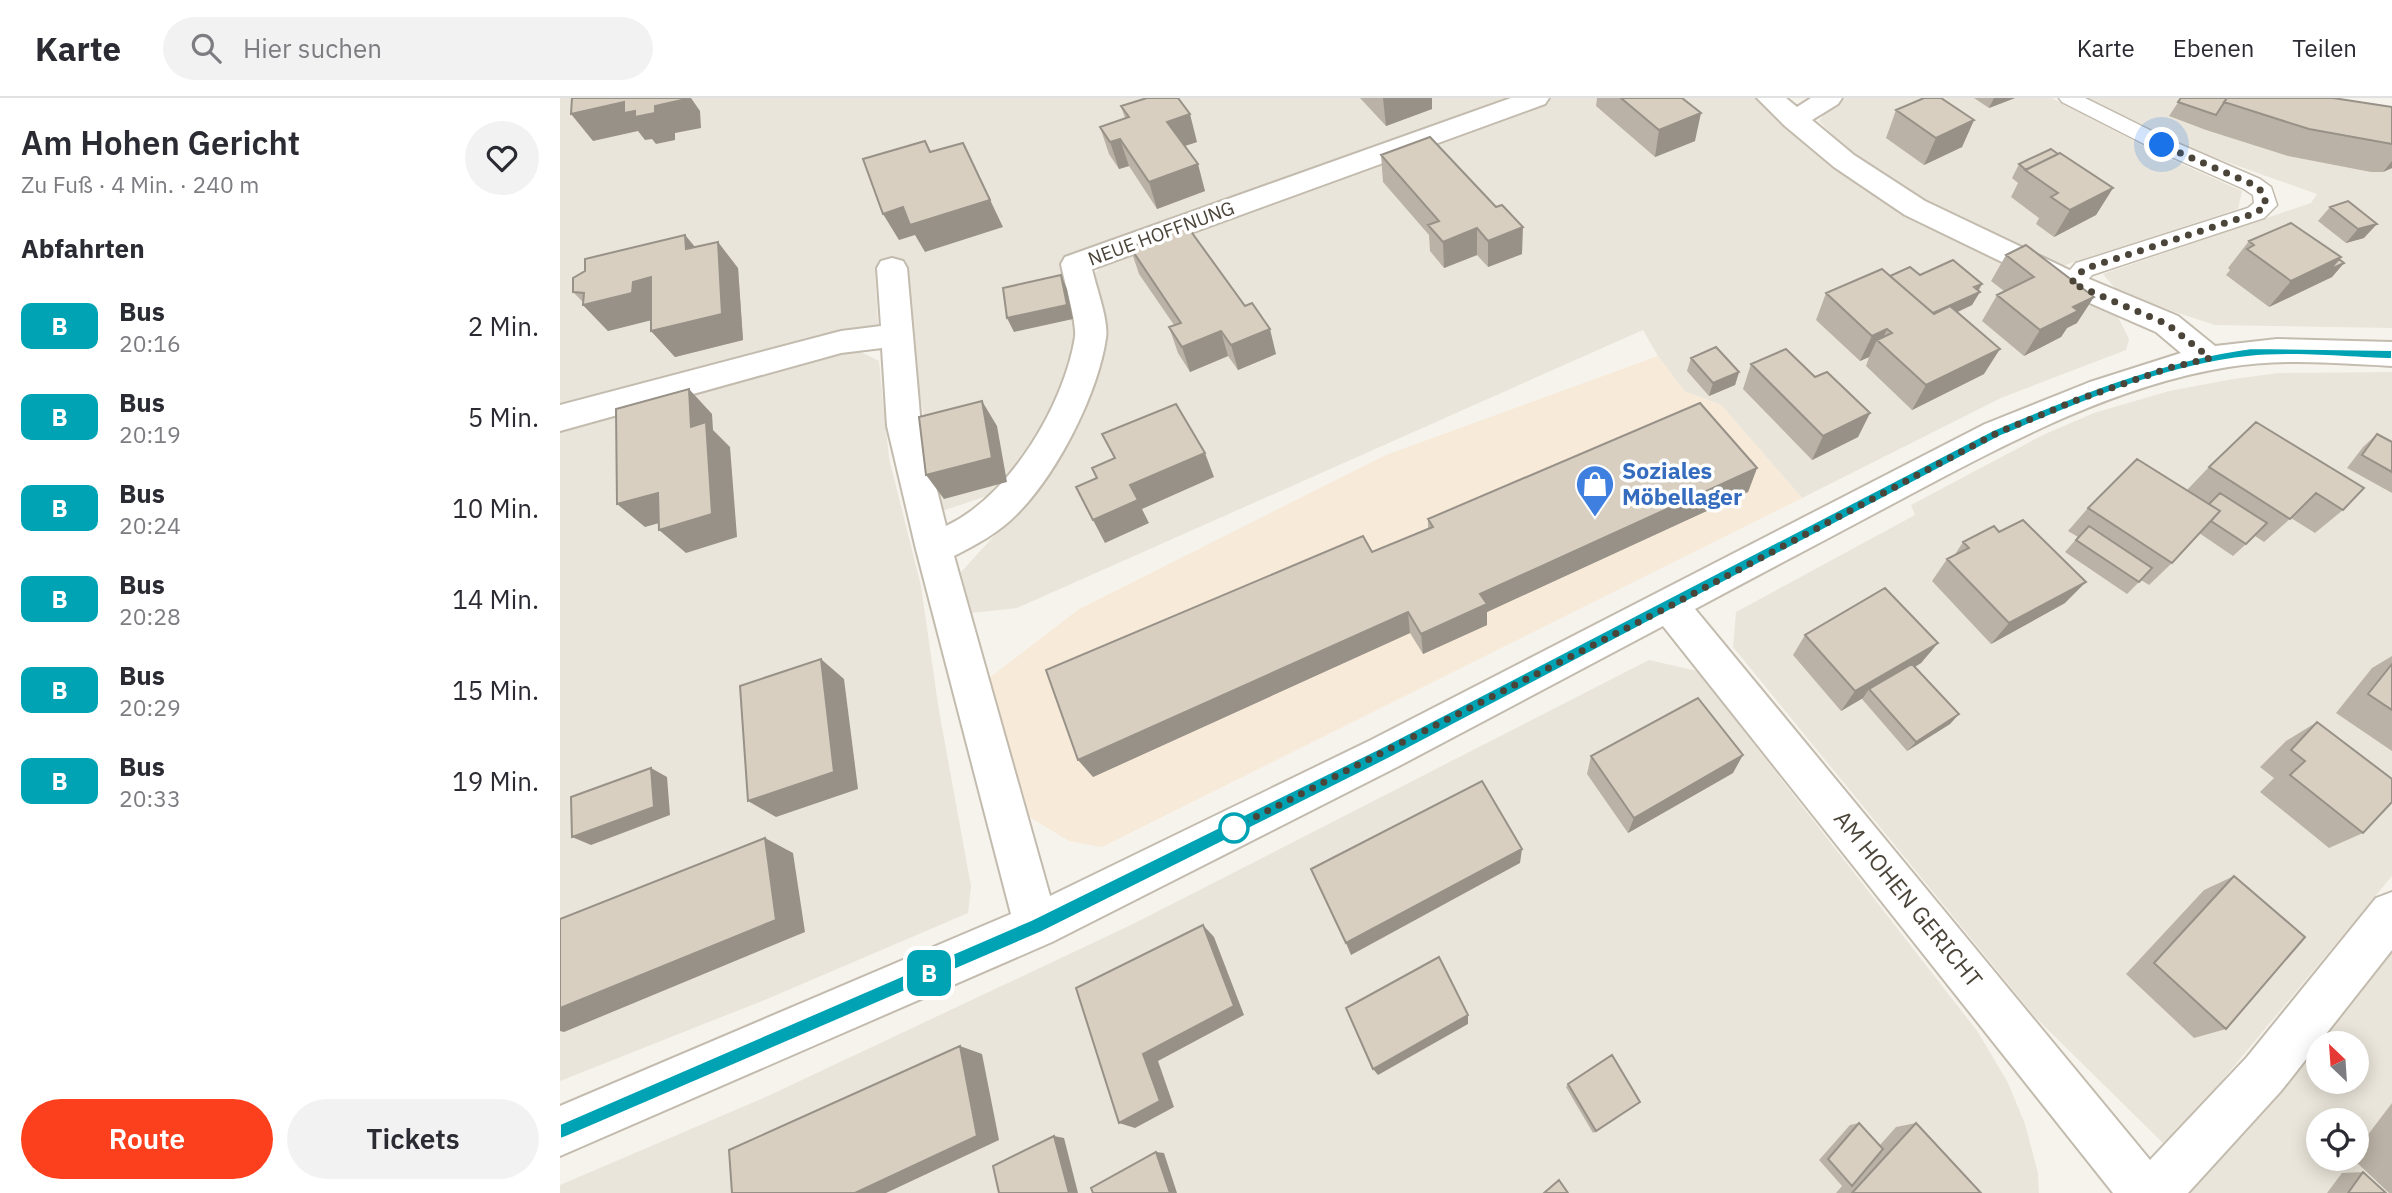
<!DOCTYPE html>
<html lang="de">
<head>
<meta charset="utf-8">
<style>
	body { margin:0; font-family:"IBM Plex Sans",sans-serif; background:#f2f2f3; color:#2b2b33; height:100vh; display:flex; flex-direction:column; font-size:26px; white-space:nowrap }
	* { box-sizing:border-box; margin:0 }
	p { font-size:23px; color:#7c7c81 }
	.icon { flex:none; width:38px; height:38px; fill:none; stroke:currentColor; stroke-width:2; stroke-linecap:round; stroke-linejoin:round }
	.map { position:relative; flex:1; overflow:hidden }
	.side { display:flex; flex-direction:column; background:#fff; width:560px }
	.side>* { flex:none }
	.badge { padding:0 14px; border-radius:10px; font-size:24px; line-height:46px }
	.needle { width:46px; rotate:335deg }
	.controls { position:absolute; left:1746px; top:933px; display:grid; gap:14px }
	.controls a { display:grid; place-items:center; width:63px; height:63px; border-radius:50%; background:#fff; box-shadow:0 4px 18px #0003; font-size:35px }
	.you { position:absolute; width:35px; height:35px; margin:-18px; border:5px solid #fff; border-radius:50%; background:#1a73e8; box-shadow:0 0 0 10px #1a73e833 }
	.map>.badge { position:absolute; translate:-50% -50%; box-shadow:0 0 0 4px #fff }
	h2 { padding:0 21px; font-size:26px; line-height:63px }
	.round { display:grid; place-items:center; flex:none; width:74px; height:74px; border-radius:37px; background:#f2f2f3 }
	.summary { display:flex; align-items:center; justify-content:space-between; height:119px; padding:0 21px }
	h1 { font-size:33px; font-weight:600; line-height:52px }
	.primary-button { display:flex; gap:14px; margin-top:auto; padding:14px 21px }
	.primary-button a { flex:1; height:80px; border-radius:42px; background:#fc3f1d; color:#fff; font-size:28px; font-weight:600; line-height:80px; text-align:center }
	.primary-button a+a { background:#f2f2f3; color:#2b2b33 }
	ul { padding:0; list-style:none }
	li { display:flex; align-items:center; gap:21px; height:91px; padding:0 21px }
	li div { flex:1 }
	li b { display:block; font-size:26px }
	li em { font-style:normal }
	li .badge { min-width:77px; font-weight:700; text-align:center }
	header { display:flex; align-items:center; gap:42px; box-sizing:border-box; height:98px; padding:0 35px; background:#fff; border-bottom:2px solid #e1e1e2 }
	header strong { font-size:33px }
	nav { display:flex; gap:38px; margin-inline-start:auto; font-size:24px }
	.search { width:490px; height:63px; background:#f2f2f3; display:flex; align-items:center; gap:18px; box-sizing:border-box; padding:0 24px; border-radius:38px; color:#7c7c81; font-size:26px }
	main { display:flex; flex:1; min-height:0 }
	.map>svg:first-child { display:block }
</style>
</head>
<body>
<header>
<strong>Karte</strong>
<div class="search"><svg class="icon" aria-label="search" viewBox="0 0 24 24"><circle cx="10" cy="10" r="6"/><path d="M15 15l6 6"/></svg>Hier suchen</div>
<nav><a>Karte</a><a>Ebenen</a><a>Teilen</a></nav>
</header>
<main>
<section class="side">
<div class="summary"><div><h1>Am Hohen Gericht</h1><p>Zu Fuß · 4 Min. · 240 m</p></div><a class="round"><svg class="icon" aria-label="heart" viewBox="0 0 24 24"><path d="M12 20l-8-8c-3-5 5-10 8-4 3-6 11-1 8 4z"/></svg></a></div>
<h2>Abfahrten</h2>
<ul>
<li><span class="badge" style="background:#00a3b4;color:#fff">B</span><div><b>Bus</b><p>20:16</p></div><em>2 Min.</em></li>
<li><span class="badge" style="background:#00a3b4;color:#fff">B</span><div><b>Bus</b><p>20:19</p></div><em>5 Min.</em></li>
<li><span class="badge" style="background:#00a3b4;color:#fff">B</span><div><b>Bus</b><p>20:24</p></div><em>10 Min.</em></li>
<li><span class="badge" style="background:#00a3b4;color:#fff">B</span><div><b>Bus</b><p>20:28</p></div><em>14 Min.</em></li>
<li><span class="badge" style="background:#00a3b4;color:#fff">B</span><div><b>Bus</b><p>20:29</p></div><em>15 Min.</em></li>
<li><span class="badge" style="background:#00a3b4;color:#fff">B</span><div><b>Bus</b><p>20:33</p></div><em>19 Min.</em></li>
</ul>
<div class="primary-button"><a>Route</a><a>Tickets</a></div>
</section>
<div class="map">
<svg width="1832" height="1095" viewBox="0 0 1832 1095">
	<rect width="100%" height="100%" fill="#f6f3ec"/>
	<path fill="#eae5da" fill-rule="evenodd" d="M0,0H949L503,161L522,241L504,302L448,391L382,413L352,256L346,163L315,169L318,227L304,233L0,311Z
		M992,0H1199L1234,33L1545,209L1558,219L1569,241L1566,252L1441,300L1242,400L1161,307L1124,293L1098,258L1083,232L457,510L411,515L401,474L465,404L542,235L541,202L533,177L543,167Z
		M1286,0H1492L1597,55L1682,93L1678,111L1496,170L1399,124L1296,61L1259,23L1268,11Z
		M1523,0H1725L1832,27V230L1655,227L1560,196L1543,176L1751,105L1757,96L1636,53Z
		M295,251L319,263L329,360L361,488L379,613L411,788L408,815L207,901L0,983V329Z
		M1832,274V778L1607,1049L1475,919L1173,549L1176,514L1355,417L1351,407L1483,337L1534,315L1609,293L1673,281L1719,275Z
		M1089,562L1137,573L1418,934L1448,985L1465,1026L1478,1075L1479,1095H0V1087L208,998L573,826Z
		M1832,846V1095H1631L1640,1084ZM1759,945H1797V984H1759ZM1759,1022H1797V1060H1759Z"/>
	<path fill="#f7ead8" d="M1098,258L1124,293L1161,307L1242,400L542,749L509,743L468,718L428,581L519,511L826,357Z"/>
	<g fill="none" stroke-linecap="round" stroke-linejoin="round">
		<g stroke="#c2bbae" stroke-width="3">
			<path id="lane" d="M1499,0H1525L1610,42L1700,81L1711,89L1717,107L1704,120L1532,177C1523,187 1518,195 1503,191L1499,185L1516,165L1688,110L1694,105L1693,97L1684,91L1596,52L1502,4Z"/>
		</g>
		<g stroke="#c2bbae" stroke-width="4">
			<path id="street" d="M951,0H989L985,6L532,171C536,189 549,223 546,240C538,296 497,376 457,416C440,434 416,447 394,458L490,798L811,642L1425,326L1530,284L1621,255L1596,234L1500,192L1345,117L1274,69L1225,28L1197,0H1226L1237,9L1251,0H1282L1278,6L1252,22L1294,57L1365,103L1522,178L1618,218L1655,248L1717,241L1832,244V268C1778,265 1722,260 1668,269C1557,287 1453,342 1355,394C1282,433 1208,472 1135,511L1590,1062L1687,959L1816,800L1832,794V852L1721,993L1628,1095H1553L1103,528L839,668L492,844L0,1058V1008L451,816L356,451L327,328L322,250L281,255L0,333V307L281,233L321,228L317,170L321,163L332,160L343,163L347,170L361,328L386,428C450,398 504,307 515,239C517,224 504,183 501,166L505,159Z"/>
		</g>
		<use href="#lane" fill="#fff" fill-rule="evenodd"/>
		<use href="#street" fill="#fff" fill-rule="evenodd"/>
	</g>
	<path fill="#bab2a6" d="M800,0H872V11L826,28Z
		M1037,0H1122L1135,43L1095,59L1036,8Z
		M1414,0H1455L1429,10Z
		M1621,0L1832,9V70L1823,74H1811L1728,58L1646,32L1609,18Z
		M561,8L637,44L625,48L645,93L597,111L569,68L559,71L549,56L540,29L565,20Z
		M1336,12L1414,22L1402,49L1364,67L1326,40Z
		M821,57L962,156L928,169L917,157L884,170L870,153L869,137L823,84Z
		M1459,66L1553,90L1536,117L1494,139L1476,126L1479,120L1451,99L1458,85L1452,80Z
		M1788,103L1804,140L1786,145L1758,123L1770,109Z
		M125,137L135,149L178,170L183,242L115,259L91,233V222L48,233L23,207V204L13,194Z
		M1689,143L1781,159L1779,161L1784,165L1772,179L1709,209L1666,177L1670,172L1668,170Z
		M1466,147L1517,225L1507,230L1501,239L1464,258L1422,223L1437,197L1444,193L1431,183L1446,157Z
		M570,149L716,256L678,272L668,258L630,274L618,255L609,229L614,227L579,176Z
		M1360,177L1422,186L1412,207L1397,214L1424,276L1352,312L1306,268L1309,259L1300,263L1256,222L1266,195L1330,178Z
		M1131,260L1179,274L1175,287L1149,298L1127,273Z
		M1191,266L1255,279L1310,315L1298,339L1252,362L1183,291Z
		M1696,324L1783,412L1755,435L1731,420L1704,444L1695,438L1673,458L1639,435L1612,465L1589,487L1581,482L1567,496L1505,454L1518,439L1508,433L1528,410L1627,392L1649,369Z
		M1817,336L1832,344V395L1787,370L1803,349Z
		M1197,370L1188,394L927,514V527L863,556L850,535L533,679L812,454L868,430V421Z
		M1439,434L1505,505L1431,546L1372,483L1387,461L1394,458L1403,444Z
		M1245,537L1378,545L1361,565L1355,569L1399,616L1390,626L1347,653L1302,601L1303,600L1281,613L1233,557Z
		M1832,558V653L1776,615L1812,570Z
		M1757,624L1803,735L1769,750L1700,694L1714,680L1700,669L1726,643Z
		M1031,658L1173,675L1068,735L1027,676Z
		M1674,778L1666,931L1634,940L1566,876L1644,792Z
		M1008,986L1080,1004L1033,1035L1006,989Z
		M1832,1005V1095H1829L1792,1060H1797V1051Z
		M1299,1025L1320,1047L1336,1029L1356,1025L1421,1095H1276L1282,1088L1259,1062L1290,1027Z
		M1803,1074L1826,1095H1767L1782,1075Z"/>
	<path fill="#979187" d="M122,0H131L140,13L141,30L115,35V42L96,46L92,41L85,42L78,33L33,43L11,16L64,4L95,8Z
		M823,0H872V11L826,28Z
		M1434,0H1455L1429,10Z
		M1141,15L1135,43L1095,59L1099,32Z
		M630,16L637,44L615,51L607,24Z
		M1414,22L1402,49L1364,67L1376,40Z
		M560,41L569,68L559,71L550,44Z
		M403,45L443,129L365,154L355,137L339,142L323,116Z
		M1832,63V70L1823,74Z
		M638,66L645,93L597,111L589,84Z
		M1553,90L1536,117L1494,139L1510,112Z
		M1817,126L1804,140L1786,145L1798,131Z
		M963,129L962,156L928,169V143Z
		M917,130V157L884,170L883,144Z
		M125,137L147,164L126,151Z
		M158,144L178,170L183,242L115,259L91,233Z
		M1781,159L1769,172L1784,165L1772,179L1709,209L1731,183Z
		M501,177L507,191L513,221L454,234L447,220Z
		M91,179L96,221L48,233L23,207L73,184Z
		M1422,186L1416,195L1420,194L1412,207L1366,229L1373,215Z
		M1534,199L1517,225L1507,230L1501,239L1464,258L1480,232L1513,209Z
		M710,231L716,256L678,272L671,247Z
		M1327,231L1321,245L1317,242L1309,259L1300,263L1312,238Z
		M661,233L668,258L630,274L622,249Z
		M1440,251L1424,276L1352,312L1366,287Z
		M1179,274L1175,287L1149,298L1153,285Z
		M129,291L152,316L153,332L170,349L177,439L126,455L99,432L131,329Z
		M422,303L437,328L447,384L384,401L366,377Z
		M1310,315L1298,339L1252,362L1263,338Z
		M645,355L654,379L582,411L589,425L545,445L533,422L570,387Z
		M1197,370L1188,394L927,514V527L863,556L861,536L920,496Z
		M98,395L124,418L85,429L57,406Z
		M1526,484L1505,505L1431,546L1449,525Z
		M848,514L850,535L533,679L518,662Z
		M1378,545L1361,565L1312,594L1309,591L1303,600L1281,613L1295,593Z
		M261,561L284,581L298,691L216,719L188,703Z
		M1399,616L1390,626L1347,653L1356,644Z
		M1183,657L1173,675L1068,735L1074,720Z
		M91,670L107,679L110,717L31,747L12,739Z
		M205,740L233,755L245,834L4,934L0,933V910Z
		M962,751L960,765L791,857L786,845Z
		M643,827L654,839L684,917L598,963L614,1009L575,1030L559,1025L583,956Z
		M908,917V926L818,977L813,971Z
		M400,948L422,956L439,1042L326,1095H295Z
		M494,1038L504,1040L518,1095H509Z
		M596,1054L604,1055L617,1095H610Z"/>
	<path fill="#d8cfc1" stroke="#979187" stroke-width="2" d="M12,0H122V2L95,8V15L75,19V13L64,15V4L11,16Z
		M587,0H618L630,16L607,24L638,66L589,84L560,41L550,44L540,29L569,19L561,8Z
		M1061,0H1122L1141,15L1099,32Z
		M1364,0H1381L1414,22L1376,40L1336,12Z
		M1621,0H1667L1656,17L1618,4Z
		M1667,0H1773L1832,9V46L1749,31L1664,4Z
		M870,39L936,109L942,107L963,129L928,143L917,130L883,144L868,127L879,123L821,57Z
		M365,43L370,54L403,45L430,102L350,127L343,109L323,116L303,61Z
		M1491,51L1498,56L1466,72L1459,66Z
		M1500,55L1553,90L1510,112L1491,99L1498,95L1465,72Z
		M1788,103L1817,126L1798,131L1770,109Z
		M1731,125L1781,159L1731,183L1687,151L1694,147L1689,143Z
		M627,128L685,208L692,205L710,231L671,247L661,233L622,249L609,229L621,225L570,149Z
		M125,137L126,151L158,144L162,216L91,233V179L73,184L72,195L23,207L24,195L13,194V180L25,173V161Z
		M1466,147L1534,199L1513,209L1518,213L1480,232L1437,197L1474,179L1446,157Z
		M1779,161L1784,165L1769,172Z
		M1393,162L1422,186L1414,189L1420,194L1373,215L1330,178L1350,169L1360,177Z
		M1322,171L1374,216L1390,208L1440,251L1366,287L1317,242L1332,235L1327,231L1312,238L1266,195Z
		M501,177L507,207L447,220L443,190Z
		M1156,249L1179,274L1153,285L1131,260Z
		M1226,251L1255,279L1267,274L1310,315L1263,338L1191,266Z
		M129,291L131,329L146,324L152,416L99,432L98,395L57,406L56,311Z
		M422,303L432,360L366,377L359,319Z
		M1140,305L1197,370L920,496L927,506L861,536L848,514L518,662L486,572L803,438L812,454L873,429L868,421Z
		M616,306L645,355L570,387L578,402L533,422L516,389L537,380L532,370L555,360L542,336Z
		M1696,324L1804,390L1783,412L1756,395L1730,421L1649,369Z
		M1817,336L1832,344V374L1802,357Z
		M1577,361L1660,413L1612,465L1528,410Z
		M1660,395L1707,425L1686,446L1651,423L1660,413L1649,406Z
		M1463,422L1526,484L1449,525L1387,461L1409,450L1403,444L1434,428L1439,434Z
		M1529,428L1592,470L1579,484L1516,442Z
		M1325,490L1378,545L1295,593L1245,537Z
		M261,561L274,674L188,703L180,588Z
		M1352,566L1399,616L1356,644L1309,591Z
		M1832,566V612L1808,596Z
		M1138,600L1183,657L1074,720L1031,658Z
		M1757,624L1832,681V704L1803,735L1730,677L1745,663L1731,652Z
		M91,670L94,709L12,739L11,699Z
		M922,683L962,751L786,845L751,771Z
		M205,740L216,822L0,910V821Z
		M1674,778L1745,839L1666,931L1594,865Z
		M643,827L674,908L583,956L600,1003L559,1025L516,890Z
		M879,859L908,917L813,971L786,910Z
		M400,948L417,1038L295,1095H172L169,1052Z
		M1052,957L1080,1004L1036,1033L1008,986Z
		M1299,1025L1323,1051L1292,1088L1268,1061Z
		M1356,1025L1421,1095H1292Z
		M494,1038L509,1095H439L433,1068Z
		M596,1054L610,1095H533L531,1090Z
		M1803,1074L1826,1095H1788Z
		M999,1082L1008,1095H984Z"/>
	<path fill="#00a3b4" stroke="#fff" stroke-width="2" d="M1692,250L1832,252V261C1787,260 1733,254 1688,259C1602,268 1520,305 1441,338L830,660L482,834L6,1039L0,1041V1026L471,822L820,650L1433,332C1517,297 1601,262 1692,250Z"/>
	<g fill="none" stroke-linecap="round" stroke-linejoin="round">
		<path stroke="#4b4439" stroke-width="7" stroke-dasharray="0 12.6" d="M674,730L1110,508L1437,335L1517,302L1609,270L1650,260L1607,226L1511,185L1524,171L1696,115L1706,107L1703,94L1692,86L1602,47"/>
	</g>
	<defs>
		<g id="shop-pin" transform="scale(2.0125)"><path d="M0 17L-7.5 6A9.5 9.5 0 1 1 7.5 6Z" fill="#3f7fe0" stroke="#fff"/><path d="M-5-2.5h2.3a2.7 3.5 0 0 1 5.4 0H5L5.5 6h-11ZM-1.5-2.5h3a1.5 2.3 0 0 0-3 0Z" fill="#fff"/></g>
	</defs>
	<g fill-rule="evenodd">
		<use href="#shop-pin" x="1035" y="386"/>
	</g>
	<circle fill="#fff" stroke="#00a3b4" stroke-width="3.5" cx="674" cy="730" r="14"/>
	<g text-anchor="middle" stroke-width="7" stroke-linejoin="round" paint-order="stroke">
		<g font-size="19" fill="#4b4439" stroke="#fff">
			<text transform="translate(601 135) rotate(-20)" y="7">NEUE HOFFNUNG</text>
		</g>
		<g font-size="23" font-weight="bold" fill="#366cbe" stroke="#fff" text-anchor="start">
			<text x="1062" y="381">Soziales<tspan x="1062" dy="26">Möbellager</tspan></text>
		</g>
		<g font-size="23" fill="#4b4439" stroke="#fff">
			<text transform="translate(1348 801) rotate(51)" y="8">AM HOHEN GERICHT</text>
		</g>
	</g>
</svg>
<div class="controls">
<a><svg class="needle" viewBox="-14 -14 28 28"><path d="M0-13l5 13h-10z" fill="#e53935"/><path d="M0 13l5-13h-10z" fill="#7c7c81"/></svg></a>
<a><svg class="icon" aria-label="locate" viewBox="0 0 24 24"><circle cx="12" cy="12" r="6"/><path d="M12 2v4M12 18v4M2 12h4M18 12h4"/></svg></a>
</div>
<div class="you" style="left:1602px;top:47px"></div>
<b class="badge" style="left:369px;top:875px;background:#00a3b4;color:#fff">B</b>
</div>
</main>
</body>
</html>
